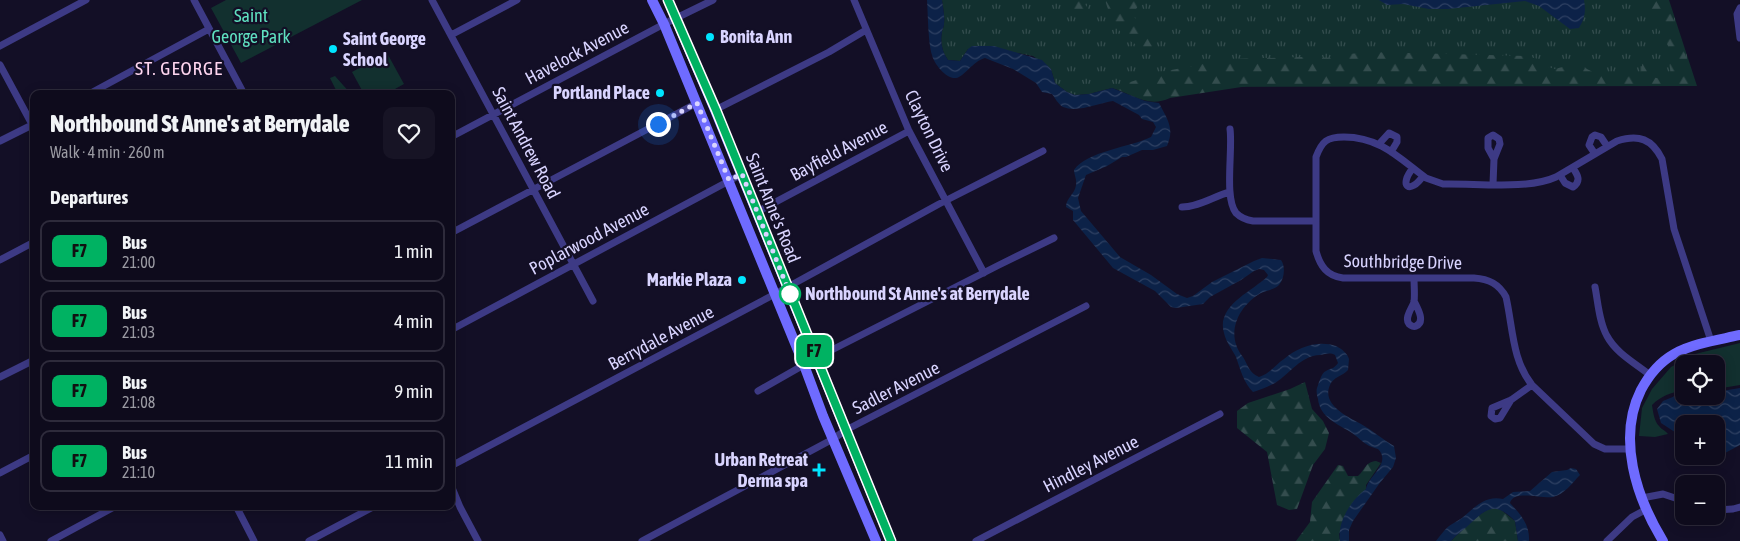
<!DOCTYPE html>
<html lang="en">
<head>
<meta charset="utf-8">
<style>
	body { margin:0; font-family:"Asap Condensed",sans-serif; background:#171425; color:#f1f3f6; height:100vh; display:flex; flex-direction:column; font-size:19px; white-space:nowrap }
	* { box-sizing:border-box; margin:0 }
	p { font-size:16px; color:#9b9ba3 }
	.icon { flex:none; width:28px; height:28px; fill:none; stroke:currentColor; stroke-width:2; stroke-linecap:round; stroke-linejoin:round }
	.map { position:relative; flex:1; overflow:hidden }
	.panel { position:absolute; left:30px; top:90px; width:425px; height:420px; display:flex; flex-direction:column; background:#0e0b1c; border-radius:10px; box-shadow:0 2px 12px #0003,0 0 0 1px #2e2b3b }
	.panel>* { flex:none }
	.badge { padding:0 10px; border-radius:8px; font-size:18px; line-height:32px }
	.controls { position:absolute; left:1675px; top:355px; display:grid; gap:10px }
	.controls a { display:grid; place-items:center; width:50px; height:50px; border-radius:10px; background:#0e0b1c; box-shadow:0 2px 12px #0003,0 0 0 1px #2e2b3b; font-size:25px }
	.you { position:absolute; width:25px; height:25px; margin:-12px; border:4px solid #fff; border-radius:50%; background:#1a73e8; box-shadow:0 0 0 8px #1a73e833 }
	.map>.badge { position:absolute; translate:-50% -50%; box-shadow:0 0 0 2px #fff }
	h2 { padding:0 20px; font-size:19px; line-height:45px }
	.round { display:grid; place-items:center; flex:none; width:52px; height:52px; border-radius:10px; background:#171425 }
	.summary { display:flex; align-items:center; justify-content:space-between; height:85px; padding:0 20px }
	h1 { font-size:24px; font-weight:800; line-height:38px }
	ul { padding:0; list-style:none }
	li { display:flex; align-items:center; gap:15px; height:62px; margin:0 10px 8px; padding:0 10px; border:2px solid #2e2b3b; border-radius:10px }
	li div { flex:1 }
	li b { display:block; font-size:19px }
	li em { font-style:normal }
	li .badge { min-width:55px; font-weight:700; text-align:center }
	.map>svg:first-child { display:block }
</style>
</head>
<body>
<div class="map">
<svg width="1740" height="541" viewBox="0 0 1740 541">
	<defs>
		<pattern id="grass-tufts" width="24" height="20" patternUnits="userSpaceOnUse" patternTransform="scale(1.25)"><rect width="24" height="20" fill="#12302f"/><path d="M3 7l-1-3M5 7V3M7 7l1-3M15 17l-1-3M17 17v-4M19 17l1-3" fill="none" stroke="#344d4e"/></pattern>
		<pattern id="forest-firs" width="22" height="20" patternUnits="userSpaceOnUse" patternTransform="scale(1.25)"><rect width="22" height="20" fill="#12302f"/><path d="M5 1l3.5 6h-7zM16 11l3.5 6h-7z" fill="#344d4e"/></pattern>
		<pattern id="water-waves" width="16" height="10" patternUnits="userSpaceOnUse" patternTransform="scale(1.25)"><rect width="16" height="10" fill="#0c2248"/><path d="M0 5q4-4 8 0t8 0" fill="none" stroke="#2f4163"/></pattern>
	</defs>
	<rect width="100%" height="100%" fill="#130f26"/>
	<path fill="url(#grass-tufts)" d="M942,0H1669L1697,86L1185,87L1112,88L1089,94L1075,95L1067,92L1055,83L1051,69L1033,56L1018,53L968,49L960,61L948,60C942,52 940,42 942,32C942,30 944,27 944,24C945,16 943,8 942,0Z"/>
	<path fill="url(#forest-firs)" d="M1053,0H1081L1088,8V17L1084,19L1079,18L1067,7Z
		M1105,0H1139L1137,8L1132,12C1136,28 1160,25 1156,44L1148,50C1122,40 1113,26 1105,0Z
		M1642,0H1667L1695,84L1248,86L1170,98C1148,108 1134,95 1112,88L1161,72L1229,59L1303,57L1339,58L1349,54L1370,52L1527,56L1541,60L1548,67L1555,69L1577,63C1582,65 1586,69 1591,71C1606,76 1627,78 1642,71V58L1645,59L1653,77C1658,79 1667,79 1671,75L1668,55L1669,47Z
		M1305,382L1312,409L1323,421L1329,433L1325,449L1313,465L1297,509L1289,510L1277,505L1267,452L1237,428V411L1248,403L1290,389Z
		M1376,461L1381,463L1366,485V489L1339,534L1340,541H1296L1310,522L1312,502L1338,465L1343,466L1348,476H1358C1365,470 1365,462 1376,461Z
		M1493,508L1500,509L1515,521L1518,541H1451C1460,532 1481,510 1493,508Z"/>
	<path fill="#12302f" d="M226,0H362L241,63L211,8Z
		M387,53L404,84L386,94H364L352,72Z
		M335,76L351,94H339L337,92L330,78Z
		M1740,343V385L1716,389V364H1684V391C1671,392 1661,396 1652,405C1653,411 1654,421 1659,426C1662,430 1665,430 1668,434L1655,437L1639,436L1642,408L1652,389L1671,367L1695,354Z"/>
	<path fill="url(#water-waves)" d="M927,0H942C943,8 945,16 944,24C944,27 942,30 942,32C940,42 942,52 948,60L960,61L968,49L972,46H994L1042,60L1051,69L1055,83L1067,92L1075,95L1089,94L1112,88L1145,101L1159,103C1167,119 1175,128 1167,146L1153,150H1142L1126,157H1122L1107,166L1086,175L1078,198L1081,211L1120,257L1151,275L1177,294L1187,298L1193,296L1212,282L1254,261L1262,258L1281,260C1286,267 1284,279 1279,285C1274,290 1267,290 1261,293C1237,307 1225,335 1243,357C1248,365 1249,373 1259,377C1270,374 1275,365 1284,359C1298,347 1318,340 1336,346C1342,349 1347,353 1349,359L1348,370C1343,376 1333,377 1330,385C1321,405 1348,417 1361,424C1372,430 1382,439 1394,446L1396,458L1393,467L1379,484L1353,521L1349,530V541H1340C1337,522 1351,500 1366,489C1368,476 1392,463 1378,449C1364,445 1363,441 1352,433C1338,424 1320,418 1318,399C1317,396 1316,391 1317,388C1319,383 1321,373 1326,371C1331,368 1334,369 1338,363L1335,355C1330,352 1326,354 1320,355C1300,356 1291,373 1275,383C1268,387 1260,390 1253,392C1244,383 1240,369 1236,357C1232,349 1226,342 1224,333C1216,306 1251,292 1267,277L1268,275L1264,270L1259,269L1254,271L1241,280L1210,297L1203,304L1176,308L1171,307L1155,291L1113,268L1073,220V211L1066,207C1066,198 1075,194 1076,185C1077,179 1074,175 1074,170C1087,151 1131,147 1151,137L1156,127L1153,122L1142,119L1139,115L1113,101C1098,103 1078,113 1063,107C1058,104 1055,98 1052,94L1042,92L1036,83L1013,69L985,58C973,61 964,77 956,78C946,79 934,64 932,55C928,42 928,14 927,0Z
		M1379,0H1584C1586,11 1585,18 1579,28L1570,29L1539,6L1525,1L1448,9H1429L1403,4L1387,5Z
		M1740,388V445L1725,453L1716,454V424H1684V438L1661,423L1657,409L1663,401L1680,394L1689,397L1716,396V392Z
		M1571,468L1576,469L1580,475C1572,483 1565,494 1553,497C1542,499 1513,489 1510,503C1520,514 1530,524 1529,541H1518L1515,521C1497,503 1489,506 1472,522C1465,529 1457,534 1451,541H1436C1440,536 1444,530 1449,526C1453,523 1458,521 1462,518C1475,507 1485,495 1503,499L1513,492L1530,491L1552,472L1567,470Z"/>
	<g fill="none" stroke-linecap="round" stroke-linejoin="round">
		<path stroke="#3d3a85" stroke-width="7" d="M194,0L244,94
			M432,0L593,301
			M854,0L909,131L984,273
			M1740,8L1737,14L1740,38
			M451,35L517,0
			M0,46L86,0
			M0,65L34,128
			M89,94L209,29
			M715,110L829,52L866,30
			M1230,129C1233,150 1224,198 1236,213C1241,218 1247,220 1253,221H1316
			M451,137L664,24L713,0
			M0,141L34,124
			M1379,144L1389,133L1397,137V142L1391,152
			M1595,154L1589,145L1592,137L1595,135L1601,137L1607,146
			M1413,168C1398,186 1410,195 1423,176
			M1560,175L1565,183L1573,187C1582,181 1577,174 1573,168
			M1493,184L1494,159L1500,144L1499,139L1493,135L1488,138V148L1494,159
			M1182,207C1199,207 1214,196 1230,192
			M757,212L909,131
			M451,233L697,103
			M0,260L34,242
			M1595,287C1598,302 1599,322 1607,336C1616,353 1635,363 1650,375
			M1414,301C1417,307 1426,322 1416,326C1414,327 1411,326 1409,324C1404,318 1412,308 1414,302C1415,295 1414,286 1414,278
			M451,330L742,174
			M0,377L34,360
			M758,391L816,358L999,265L1054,238
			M1511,400L1500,418L1495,419L1491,416L1492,408L1511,400L1532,385
			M1629,449H1605L1594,444L1532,385C1512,360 1513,328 1506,297C1499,284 1489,279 1474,278H1343C1327,276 1320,266 1316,251V157C1322,141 1327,137 1344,137C1380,137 1399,158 1426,178L1443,184C1475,183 1528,190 1556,177L1617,141C1639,134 1652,139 1662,159L1674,229L1711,341
			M451,466L775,294L939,204L1043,151
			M0,473L34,455
			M451,485L460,507L478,541
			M1642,498L1663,494L1684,501
			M236,506L254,541
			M1716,510L1733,509L1740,507
			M0,535L3,541
			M51,541L116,506
			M309,541L375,506
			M642,541L833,439L846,430L1086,306
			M976,541L1220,414
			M1607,541L1632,517L1647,509"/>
		<path stroke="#6f6bff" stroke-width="10" d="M652,0L664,24L804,365L823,416L876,541
			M668,0L715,110L891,541
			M1663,541C1636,497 1617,438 1641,390C1649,375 1660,362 1674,354C1694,343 1718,340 1740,335"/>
	</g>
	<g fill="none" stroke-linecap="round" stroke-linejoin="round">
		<g stroke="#fff" stroke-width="11">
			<path id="line" d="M668,0L716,110L891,541"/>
		</g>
		<use href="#line" stroke="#00b262" stroke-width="8"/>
		<path stroke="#d9d4ff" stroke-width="5" stroke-dasharray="0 9" d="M658,124L697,103L729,180L742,174L790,294"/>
	</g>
	<g fill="#00e5ff" stroke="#130f26" stroke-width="2">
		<circle cx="710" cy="37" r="5"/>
		<circle cx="333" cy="49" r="5"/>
		<circle cx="660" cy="93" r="5"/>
		<circle cx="742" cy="280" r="5"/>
		<path d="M816.5 462.5h5v5h5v5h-5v5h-5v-5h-5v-5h5z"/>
	</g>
	<circle fill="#fff" stroke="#00b262" stroke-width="2.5" cx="790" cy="294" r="10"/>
	<g text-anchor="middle" stroke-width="4.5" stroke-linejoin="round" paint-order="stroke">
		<g font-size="18" fill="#5fe0c0" stroke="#130f26">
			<text x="251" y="22">Saint<tspan x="251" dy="21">George Park</tspan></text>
		</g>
		<g font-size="18" font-weight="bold" fill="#d9d4ff" stroke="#130f26" text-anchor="end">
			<text x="720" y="43" text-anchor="start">Bonita Ann</text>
			<text x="343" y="45" text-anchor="start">Saint George<tspan x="343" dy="21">School</tspan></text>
			<text x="650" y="99">Portland Place</text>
			<text x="732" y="286">Markie Plaza</text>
			<text x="808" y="466">Urban Retreat<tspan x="808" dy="21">Derma spa</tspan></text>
		</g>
		<g font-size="18" fill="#d9d4ff" stroke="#130f26">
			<text transform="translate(577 53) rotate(-28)" y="6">Havelock Avenue</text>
			<text transform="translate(929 131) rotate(64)" y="6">Clayton Drive</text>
			<text transform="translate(526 143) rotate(62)" y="6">Saint Andrew Road</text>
			<text transform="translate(839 151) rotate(-28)" y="6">Bayfield Avenue</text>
			<text transform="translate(773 208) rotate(68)" y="6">Saint Anne's Road</text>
			<text transform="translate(589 239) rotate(-28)" y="6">Poplarwood Avenue</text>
			<text transform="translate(1403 262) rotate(1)" y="6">Southbridge Drive</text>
			<text transform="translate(661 338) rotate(-28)" y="6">Berrydale Avenue</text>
			<text transform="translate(896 388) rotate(-27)" y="6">Sadler Avenue</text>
			<text transform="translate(1091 464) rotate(-27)" y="6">Hindley Avenue</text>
		</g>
		<g font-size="18" font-weight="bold" fill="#d9d4ff" stroke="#130f26" text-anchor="start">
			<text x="805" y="300">Northbound St Anne's at Berrydale</text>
		</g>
		<g font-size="19" letter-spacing="1" fill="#ffd6f0" stroke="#130f26">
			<text x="179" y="75">ST. GEORGE</text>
		</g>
	</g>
</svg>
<div class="controls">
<a><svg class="icon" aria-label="locate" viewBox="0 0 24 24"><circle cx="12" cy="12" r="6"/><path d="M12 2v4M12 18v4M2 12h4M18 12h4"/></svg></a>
<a>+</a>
<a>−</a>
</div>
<div class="you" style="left:658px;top:124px"></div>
<b class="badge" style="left:814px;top:351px;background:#00b262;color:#111">F7</b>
<section class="panel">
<div class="summary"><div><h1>Northbound St Anne's at Berrydale</h1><p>Walk · 4 min · 260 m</p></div><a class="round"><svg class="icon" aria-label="heart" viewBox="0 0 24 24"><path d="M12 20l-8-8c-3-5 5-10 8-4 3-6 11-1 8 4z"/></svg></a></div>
<h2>Departures</h2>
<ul>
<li><span class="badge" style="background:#00b262;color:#111">F7</span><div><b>Bus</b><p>21:00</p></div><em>1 min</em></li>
<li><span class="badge" style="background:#00b262;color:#111">F7</span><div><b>Bus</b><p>21:03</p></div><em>4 min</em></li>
<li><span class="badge" style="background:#00b262;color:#111">F7</span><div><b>Bus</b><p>21:08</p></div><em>9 min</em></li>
<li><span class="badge" style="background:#00b262;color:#111">F7</span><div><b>Bus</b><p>21:10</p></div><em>11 min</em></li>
</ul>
</section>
</div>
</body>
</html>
